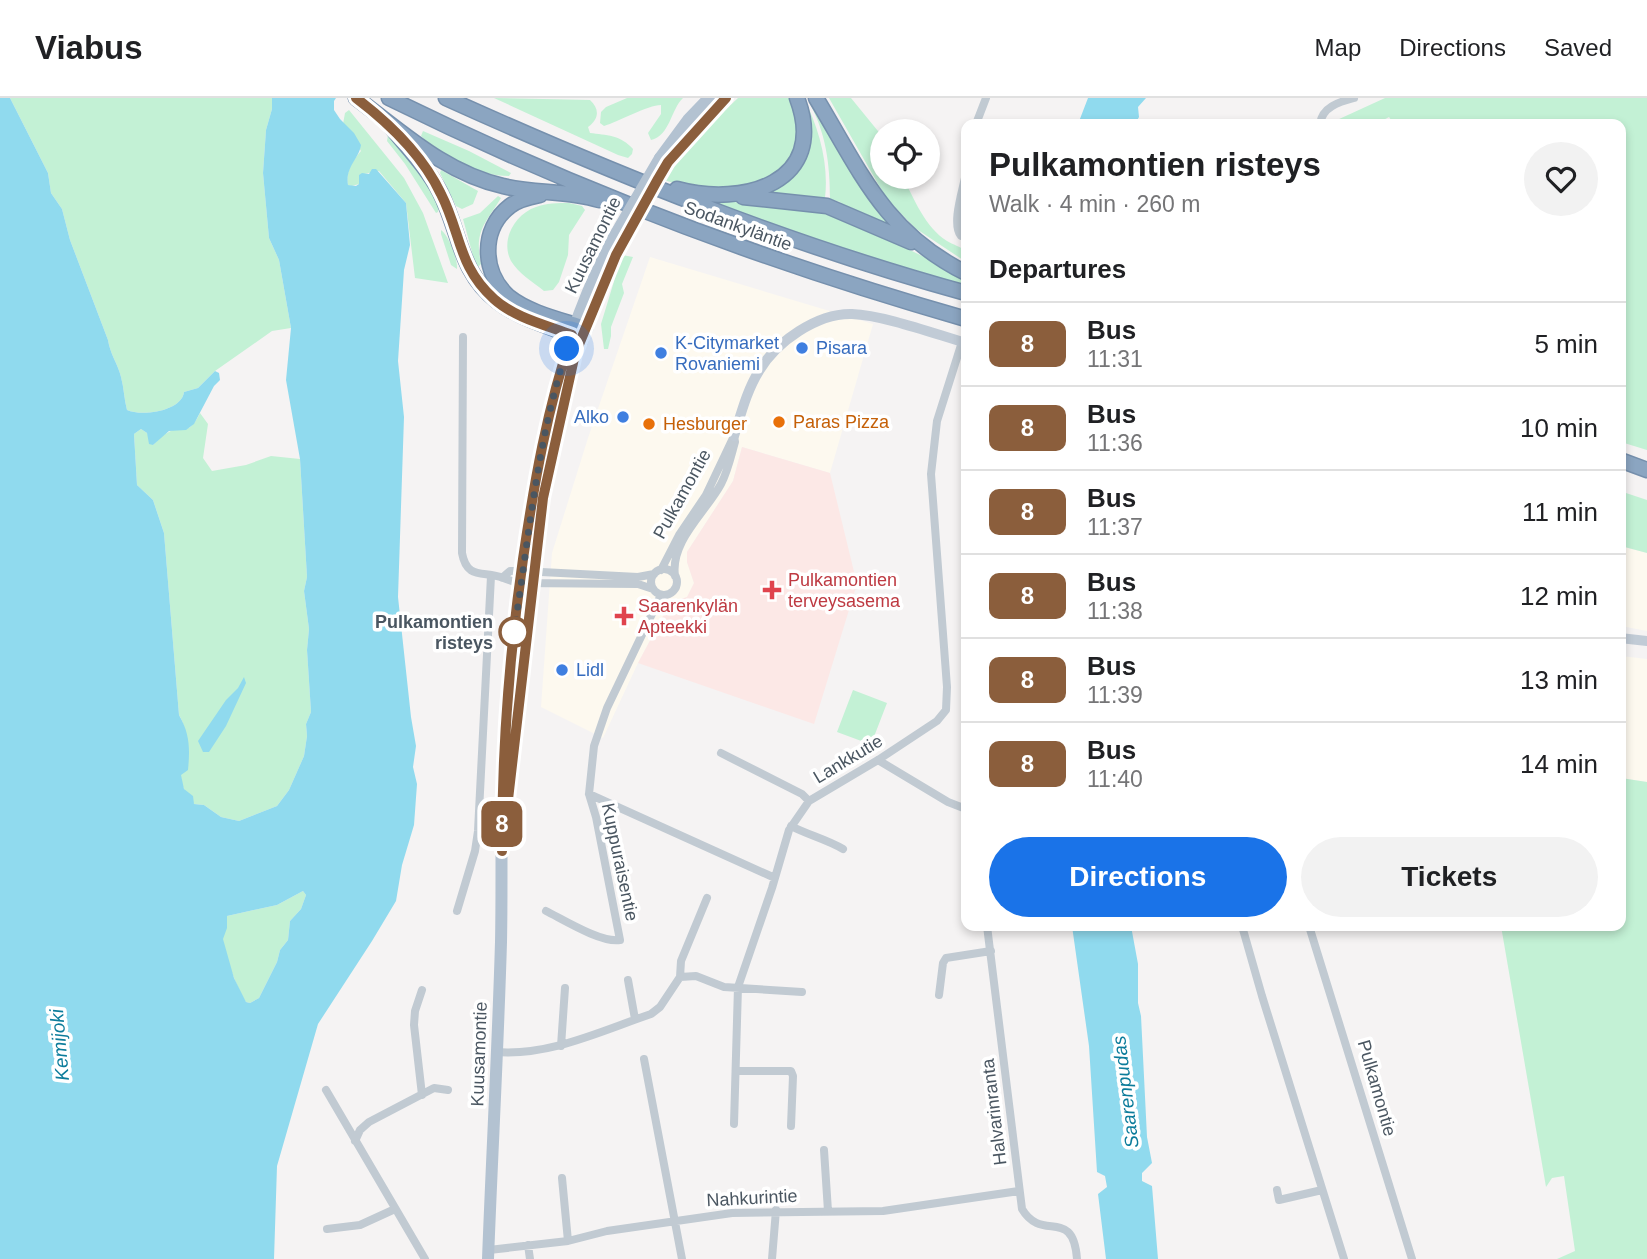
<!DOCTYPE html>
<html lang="en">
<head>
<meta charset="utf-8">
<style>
	body { margin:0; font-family:Arial,sans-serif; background:#f2f2f2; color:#202124; height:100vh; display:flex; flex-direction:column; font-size:26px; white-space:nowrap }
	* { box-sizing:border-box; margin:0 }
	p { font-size:23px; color:#757577 }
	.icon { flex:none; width:38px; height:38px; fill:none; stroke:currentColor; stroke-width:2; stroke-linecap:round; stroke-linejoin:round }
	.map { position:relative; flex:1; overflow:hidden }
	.side { position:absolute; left:961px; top:21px; width:665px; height:812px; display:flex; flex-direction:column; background:#fff; border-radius:14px; box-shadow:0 4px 10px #0003 }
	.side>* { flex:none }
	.badge { padding:0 14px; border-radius:10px; font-size:24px; line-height:46px }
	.controls { position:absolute; left:870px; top:21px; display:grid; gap:14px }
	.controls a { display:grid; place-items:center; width:70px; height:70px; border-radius:50%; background:#fff; box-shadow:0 4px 10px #0003; font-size:35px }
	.you { position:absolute; width:35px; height:35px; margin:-18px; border:5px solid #fff; border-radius:50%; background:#1a73e8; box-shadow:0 0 0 10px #1a73e833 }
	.map>.badge { position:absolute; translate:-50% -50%; box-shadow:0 0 0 4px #fff }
	h2 { padding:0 28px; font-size:26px; line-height:63px }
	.round { display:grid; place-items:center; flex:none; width:74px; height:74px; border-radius:37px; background:#f2f2f2 }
	.overview { display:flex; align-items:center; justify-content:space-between; height:119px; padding:0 28px }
	h1 { font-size:33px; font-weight:700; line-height:52px }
	.primary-button { display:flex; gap:14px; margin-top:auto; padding:14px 28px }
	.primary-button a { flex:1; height:80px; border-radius:42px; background:#1a73e8; color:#fff; font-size:28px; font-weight:700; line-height:80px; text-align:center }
	.primary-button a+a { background:#f2f2f2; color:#202124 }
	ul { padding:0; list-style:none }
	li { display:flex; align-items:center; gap:21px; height:84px; padding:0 28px; border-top:2px solid #e0e0e0 }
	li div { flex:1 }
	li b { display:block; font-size:26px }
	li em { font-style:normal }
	li .badge { min-width:77px; font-weight:700; text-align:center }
	header { display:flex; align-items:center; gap:42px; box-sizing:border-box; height:98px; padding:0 35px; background:#fff; border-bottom:2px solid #e0e0e0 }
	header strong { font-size:33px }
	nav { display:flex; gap:38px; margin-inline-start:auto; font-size:24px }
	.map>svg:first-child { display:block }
</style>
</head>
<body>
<header>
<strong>Viabus</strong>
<nav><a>Map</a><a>Directions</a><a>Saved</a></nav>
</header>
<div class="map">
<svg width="1647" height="1161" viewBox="0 0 1647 1161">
	<rect width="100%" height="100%" fill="#f5f3f3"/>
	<path fill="#fdf9ef" d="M650,159L873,226L830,375L742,349L733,383L687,454V464L694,485L687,499L670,505L638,565L603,640L541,609L552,455L588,340Z
		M1620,448L1647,455V533L1621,528Z
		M1621,558L1647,561V684L1621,680Z"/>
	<path fill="#fce8e6" d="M742,349L830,375L857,486L814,626L638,565L670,505L687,499L694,485L687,464V454L733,383Z"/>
	<path fill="#c3f1d5" d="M10,0H272V11L266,32L263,75L269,140L279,162L291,230L272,233L215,273L198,290L184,294C182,313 142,319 127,312C124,301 124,290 121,279C118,266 110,256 108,242L70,142L62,111L51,95L48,75Z
		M494,0L590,2C600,11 599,21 588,29L590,35C606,37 621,37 633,51L632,56L628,60L618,57Z
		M627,0H683C671,11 670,38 651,42L648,35L661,16V7C648,7 618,24 604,28L600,25L601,14L606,9Z
		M738,0H791L799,40L784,71L751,91L683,88L664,82L698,38Z
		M804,0C819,31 829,65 825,100L823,102L755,99L791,76Z
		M829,0H851L882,38V79H903C914,101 925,129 947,143C953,147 960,148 966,153V164L915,130L886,100Z
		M1385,0H1647V352L1621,344L1620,26H1394L1389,19L1376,26H1332L1337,22Z
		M811,2L905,139L844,110L840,104L830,101C830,66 826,35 809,4Z
		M349,12L404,80L423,115L448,185L415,180L406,105L379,73L359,77V86L352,88L348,87C345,74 353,62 361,53L343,26L345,15Z
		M423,33L469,53L511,75L509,78C477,78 450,59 425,42L421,38Z
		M388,37L422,78L439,109L438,114L436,115L405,66L387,43Z
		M441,72L478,93L473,106L462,111L456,108L440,75Z
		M498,98L501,100C485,126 474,133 481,166L478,169H476L463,121L480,115Z
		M719,103L792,108L839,118L966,179V191L717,109Z
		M569,105L582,108L585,112L569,137L568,157L559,184L553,192L544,193C533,184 518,175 511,163C500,142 515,116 536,109C546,105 558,105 569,105Z
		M441,132C449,138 458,161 457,171L451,167L441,136Z
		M622,157L633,159L622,186L624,195L611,229V238L608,251H604L601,226Z
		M200,315L208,326L203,360L212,373L246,367L271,358L300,361L307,479L304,493L309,531L307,552L311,614L306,626L307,638L304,658L289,692L277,708L239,723L221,719L204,707L194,706C190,701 186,696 184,691C173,666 195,643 179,617L164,435L153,402L137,387L134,336L141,331L147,335L153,347C157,343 162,337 167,335C183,325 187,341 200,315Z
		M1620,393L1647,402V455L1621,448Z
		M853,592L887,605L870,649L864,644L837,634Z
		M1621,680L1647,684V1161H1557L1575,1153L1564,1078L1552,1080L1546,1089L1501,828H1620Z
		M303,793L306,797L301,811L290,823L288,842L280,852L277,864L259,900L250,905L246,904C239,895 222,852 223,840C223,836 226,822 227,818L277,807Z"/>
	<path fill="#90daee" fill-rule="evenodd" d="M0,0H10L48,75L51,95L62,111L70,142L108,242C110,256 118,266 121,279C124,290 124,301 127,312C142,319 182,313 184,294L198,290L215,273L219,275L220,282L214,288L194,326L186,332L169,333L153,347L149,346L147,335L141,331L134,336L137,387L153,402L164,435L179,617C190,636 190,651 188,672L181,677L184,691L193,698L194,706L204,707L221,719L239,723L277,708L289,692L304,658L307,638L306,626L311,614L307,552L309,531L304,493L307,479L300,361L286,282L291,230L279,162L269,140L263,75L266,32L272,11V0H336L334,3V12L340,21L354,35L361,47C359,61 345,69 348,87L356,88L359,86V77L362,75L369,76L372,71H376L406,105L410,147L404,172L398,263L404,319L398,499L411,619L416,648L413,669L417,686L414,727L402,767L396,803L372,843L318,926L277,1068L274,1161H0ZM303,793L306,797L301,811L290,823L288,842L280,852L277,864L259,900L250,905L246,904L234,880L223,841L227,830V818L277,807Z
		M1088,0H1146L1138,9L1139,19L1135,26H1078Z
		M244,579L246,585L226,628L209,654H203L198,643L226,602L238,590Z
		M1072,828H1131L1138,866V905L1141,918L1147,1039L1152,1065L1142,1075V1083L1152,1088L1158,1161H1106L1098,1096L1107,1089L1105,1078L1097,1074L1089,948Z"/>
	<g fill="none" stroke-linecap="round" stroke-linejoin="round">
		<g stroke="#7690ad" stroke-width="17">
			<path id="highway" d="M356,0C402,34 445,75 503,88C535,96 568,92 599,102
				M389,0C575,92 766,164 966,221
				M446,0C614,76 787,146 966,195
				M816,0C860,73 885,135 966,175
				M388,25C406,48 427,69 440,94C460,133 459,174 497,203C521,222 553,228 580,242
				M677,91C743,109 829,85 797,0
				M540,97C530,99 519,101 510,108C480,131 482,175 509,199C529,215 561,222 585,230
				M743,99L827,108L911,144
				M1620,362L1647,372"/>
		</g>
		<path stroke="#c1cad2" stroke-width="8" d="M976,26L986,0
			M1320,26C1322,9 1339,4 1354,0
			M966,75C963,92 951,126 961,138L966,137
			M961,105L966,120
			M463,239L462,455C467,483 485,472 503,480C510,482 513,484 520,485L638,486L653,491
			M651 484a13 13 0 1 1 26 0a13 13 0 1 1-26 0Z
			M661,472L679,437L706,397L734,338
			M675,478C670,443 706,414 721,386C728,373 731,358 735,344L734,338
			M503,479L510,473H522L638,479L654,476
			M721,655L802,696L809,703
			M878,662L948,704L966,711
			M589,696L775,780
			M791,728C808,737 826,741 843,751
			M457,813L475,753L478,733L491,478
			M546,813C564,822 601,845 620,842L596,719L589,696L594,648L607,610L661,497
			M987,828L1022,1111C1042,1145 1073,1108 1077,1161
			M1242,828L1262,898L1344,1161
			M1309,828L1412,1161
			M680,879L696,878L724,889L802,894
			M628,882L635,921
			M939,897L943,865L946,860L991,853
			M561,948L565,890
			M496,954C550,958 601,933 651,916L660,909L680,879L681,863L707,800
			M644,961L682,1161
			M736,973H791L793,978L791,1028
			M326,992L425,1161
			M422,997L414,927L415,913L422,892
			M734,1026L738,889L772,790L789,732L809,703L878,662L937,623L946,612L947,589L931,376L937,323L962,244
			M355,1043L360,1032L369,1024L434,990L448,992
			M824,1052L828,1113
			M562,1080L568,1143
			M1277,1092L1279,1102L1322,1092
			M327,1131L360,1127L395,1111
			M528,1147L530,1161
			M489,1152L568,1143L607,1133L732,1115L883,1113L1019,1093
			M772,1161L776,1112"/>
		<path stroke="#c1cbd6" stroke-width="10" d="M734,338C741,316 747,292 759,273C776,244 817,215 852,216C883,217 935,236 966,245
			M1620,540L1647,543"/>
		<path stroke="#b3c2d1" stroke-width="12" d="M660,60L688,22L709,0
			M668,64L726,0
			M510,694L517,613L543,400L575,256L607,177L622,144
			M488,1161C492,1055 498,949 501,844C502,796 501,748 502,701C504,639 510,577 516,516C531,388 552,254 614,139"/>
		<use href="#highway" stroke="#8ba5c1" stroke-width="14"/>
		<path stroke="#b3c2d1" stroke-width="12" d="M614,139L660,60
			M622,144L668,64"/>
	</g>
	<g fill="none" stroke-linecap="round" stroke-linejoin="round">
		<g stroke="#fff" stroke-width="16">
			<path id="line" d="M356,0C389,25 423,58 441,96C461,135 458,169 494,201C515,220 546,227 572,237C547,310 534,386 523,461C509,558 502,656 502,753L543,400L575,256L616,157L658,81L668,64L726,0"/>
		</g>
		<use href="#line" stroke="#8b5e3c" stroke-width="10"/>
		<path stroke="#4a5661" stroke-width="7" stroke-dasharray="0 12.6" d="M514,534C529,439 537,343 567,251"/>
	</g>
	<g fill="#3f7fe0" stroke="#fff" stroke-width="2.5">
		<circle cx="802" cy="250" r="7"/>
		<circle cx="661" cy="255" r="7"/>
		<circle cx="623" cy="319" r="7"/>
		<circle cx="562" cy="572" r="7"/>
	</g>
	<g fill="#e8710a" stroke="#fff" stroke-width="2.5">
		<circle cx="779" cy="324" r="7"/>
		<circle cx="649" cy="326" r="7"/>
	</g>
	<g fill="#e0444e" stroke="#fff" stroke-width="2.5">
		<path d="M768.5 481.5h7v7h7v7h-7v7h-7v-7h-7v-7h7z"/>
		<path d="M620.5 507.5h7v7h7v7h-7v7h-7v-7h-7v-7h7z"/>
	</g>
	<circle fill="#fff" stroke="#8b5e3c" stroke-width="3.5" cx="514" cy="534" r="14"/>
	<g text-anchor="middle" stroke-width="7" stroke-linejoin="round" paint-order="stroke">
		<g font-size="18" fill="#4a5661" stroke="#fff">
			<text transform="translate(738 128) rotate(20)" y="6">Sodankyläntie</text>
			<text transform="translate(593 147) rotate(-64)" y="6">Kuusamontie</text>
			<text transform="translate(682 396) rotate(-61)" y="6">Pulkamontie</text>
			<text transform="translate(848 661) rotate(-31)" y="6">Lankkutie</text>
			<text transform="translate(620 764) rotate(78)" y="6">Kuppuraisentie</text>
			<text transform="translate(479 956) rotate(-88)" y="6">Kuusamontie</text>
			<text transform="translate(1377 990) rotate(74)" y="6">Pulkamontie</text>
			<text transform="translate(994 1014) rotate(-97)" y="6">Halvarinranta</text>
			<text transform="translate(752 1100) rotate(-3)" y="6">Nahkurintie</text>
		</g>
		<g font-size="18" fill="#366cbe" stroke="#fff" text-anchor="start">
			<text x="675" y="251">K-Citymarket<tspan x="675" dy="21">Rovaniemi</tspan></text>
			<text x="816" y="256">Pisara</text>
			<text x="609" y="325" text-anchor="end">Alko</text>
			<text x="576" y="578">Lidl</text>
		</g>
		<g font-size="18" fill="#c56008" stroke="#fff" text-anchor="start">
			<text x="793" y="330">Paras Pizza</text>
			<text x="663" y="332">Hesburger</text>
		</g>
		<g font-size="18" fill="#be3a42" stroke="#fff" text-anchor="start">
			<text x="788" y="488">Pulkamontien<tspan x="788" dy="21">terveysasema</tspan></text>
			<text x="638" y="514">Saarenkylän<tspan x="638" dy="21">Apteekki</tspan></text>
		</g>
		<g font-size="18" font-weight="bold" fill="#4a5661" stroke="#fff" text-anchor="end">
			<text x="493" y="530">Pulkamontien<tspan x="493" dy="21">risteys</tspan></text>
		</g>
		<g font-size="19" font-style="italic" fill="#0c7c9b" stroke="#fff">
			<text transform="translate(59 947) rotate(-95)" y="7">Kemijoki</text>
			<text transform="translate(1125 994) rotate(-97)" y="7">Saarenpudas</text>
		</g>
	</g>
</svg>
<div class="controls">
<a><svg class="icon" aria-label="locate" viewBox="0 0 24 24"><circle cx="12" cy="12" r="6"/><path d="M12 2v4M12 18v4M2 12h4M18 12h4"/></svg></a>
</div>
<div class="you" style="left:567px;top:251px"></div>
<b class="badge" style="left:502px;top:726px;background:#8b5e3c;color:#fff">8</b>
<section class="side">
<div class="overview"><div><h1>Pulkamontien risteys</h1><p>Walk · 4 min · 260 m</p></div><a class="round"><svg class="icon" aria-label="heart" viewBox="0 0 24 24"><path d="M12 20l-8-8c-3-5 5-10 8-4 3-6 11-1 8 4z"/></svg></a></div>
<h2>Departures</h2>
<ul>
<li><span class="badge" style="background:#8b5e3c;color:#fff">8</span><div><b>Bus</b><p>11:31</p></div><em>5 min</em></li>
<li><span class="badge" style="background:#8b5e3c;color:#fff">8</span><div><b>Bus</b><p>11:36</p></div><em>10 min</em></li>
<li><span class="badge" style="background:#8b5e3c;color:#fff">8</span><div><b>Bus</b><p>11:37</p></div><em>11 min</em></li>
<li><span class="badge" style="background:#8b5e3c;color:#fff">8</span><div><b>Bus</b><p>11:38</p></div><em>12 min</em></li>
<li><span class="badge" style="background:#8b5e3c;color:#fff">8</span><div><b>Bus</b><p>11:39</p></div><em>13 min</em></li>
<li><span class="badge" style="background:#8b5e3c;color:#fff">8</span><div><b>Bus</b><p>11:40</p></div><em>14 min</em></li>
</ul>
<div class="primary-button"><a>Directions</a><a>Tickets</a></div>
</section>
</div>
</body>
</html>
